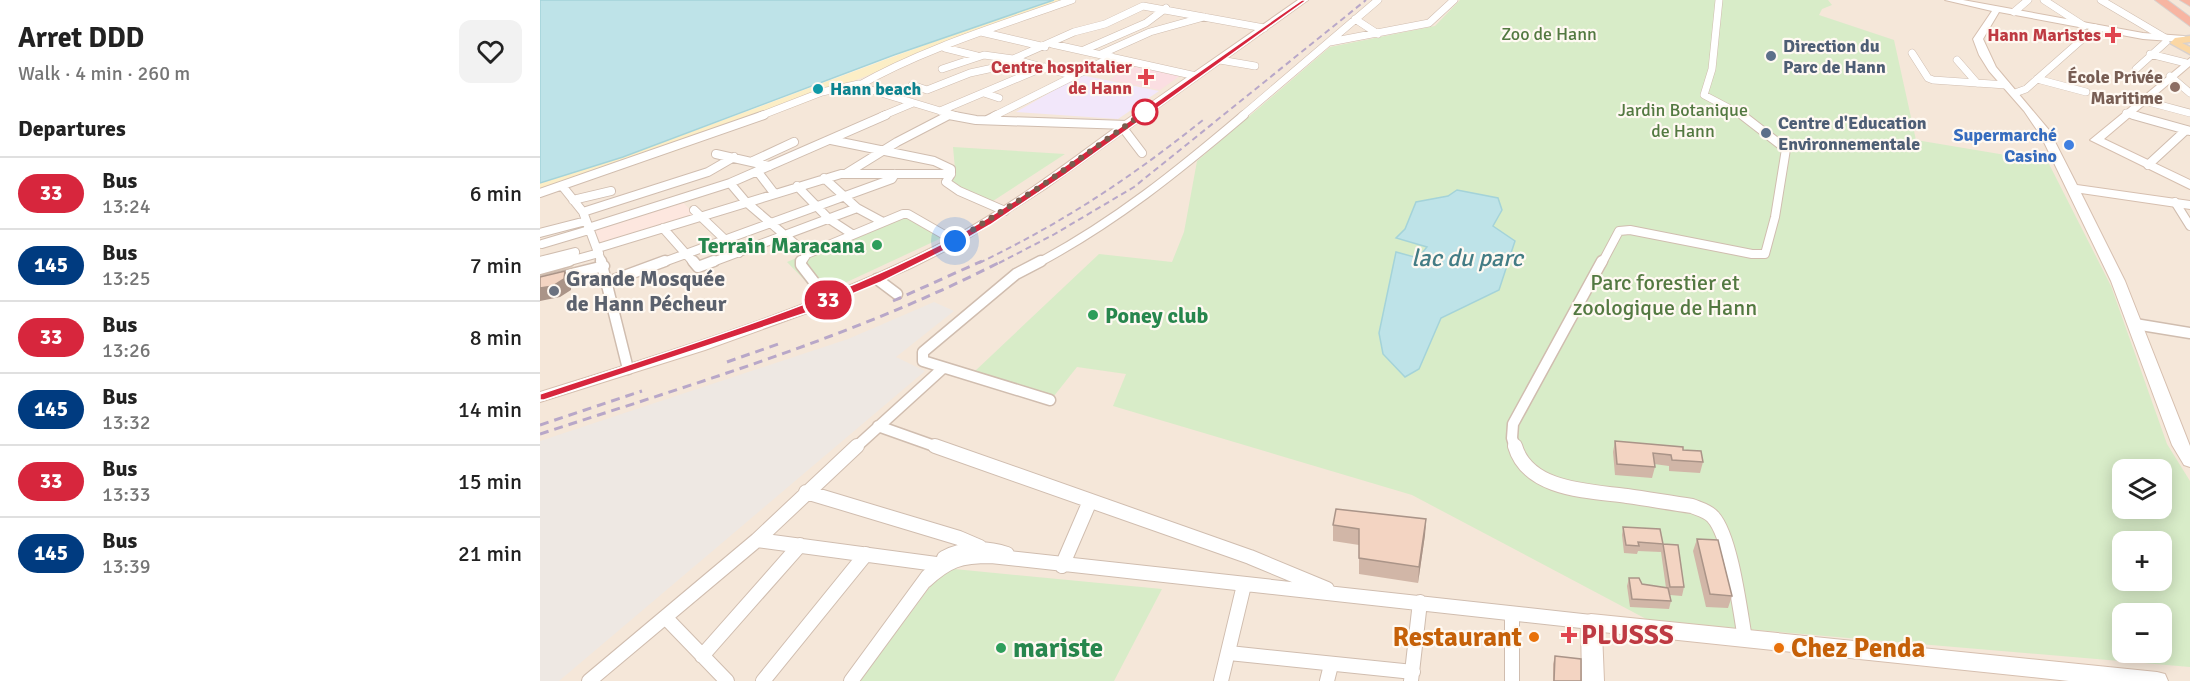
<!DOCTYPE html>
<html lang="en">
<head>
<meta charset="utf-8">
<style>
	body { margin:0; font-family:Signika,sans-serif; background:#f2f2f2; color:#222; height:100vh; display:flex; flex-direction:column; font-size:22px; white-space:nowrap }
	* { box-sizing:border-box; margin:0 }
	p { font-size:20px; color:#767676 }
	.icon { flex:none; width:33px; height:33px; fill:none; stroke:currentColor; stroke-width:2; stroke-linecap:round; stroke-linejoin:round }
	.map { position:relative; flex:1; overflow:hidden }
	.panel { display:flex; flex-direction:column; background:#fff; width:540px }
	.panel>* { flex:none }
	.badge { padding:0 12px; border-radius:20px; font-size:21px; line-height:39px }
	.fabs { position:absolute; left:1572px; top:459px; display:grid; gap:12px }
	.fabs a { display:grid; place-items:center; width:60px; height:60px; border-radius:12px; background:#fff; box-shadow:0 3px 15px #0003; font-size:30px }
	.you { position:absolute; width:30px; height:30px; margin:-15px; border:4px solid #fff; border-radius:50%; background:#1a73e8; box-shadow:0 0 0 9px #1a73e833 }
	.map>.badge { position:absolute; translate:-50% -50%; box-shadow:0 0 0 3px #fff }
	h2 { padding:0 18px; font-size:22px; line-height:54px }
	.round { display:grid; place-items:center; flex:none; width:63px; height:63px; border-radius:12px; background:#f2f2f2 }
	.overview { display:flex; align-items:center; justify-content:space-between; height:102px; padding:0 18px }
	h1 { font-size:28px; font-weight:700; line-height:45px }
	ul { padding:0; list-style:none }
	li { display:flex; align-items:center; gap:18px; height:72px; padding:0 18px; border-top:2px solid #e0e0e0 }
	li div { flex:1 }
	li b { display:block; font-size:22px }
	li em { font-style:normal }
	li .badge { min-width:66px; font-weight:700; text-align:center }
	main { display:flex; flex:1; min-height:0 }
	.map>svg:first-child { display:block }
</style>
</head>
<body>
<main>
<section class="panel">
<div class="overview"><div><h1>Arret DDD</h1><p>Walk · 4 min · 260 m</p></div><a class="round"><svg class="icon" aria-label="heart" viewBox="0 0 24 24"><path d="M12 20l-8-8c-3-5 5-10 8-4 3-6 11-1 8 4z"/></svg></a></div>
<h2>Departures</h2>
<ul>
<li><span class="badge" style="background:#d7263d;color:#fff">33</span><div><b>Bus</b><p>13:24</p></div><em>6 min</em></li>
<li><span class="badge" style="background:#003b80;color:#fff">145</span><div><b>Bus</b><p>13:25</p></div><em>7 min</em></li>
<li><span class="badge" style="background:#d7263d;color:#fff">33</span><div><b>Bus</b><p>13:26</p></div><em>8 min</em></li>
<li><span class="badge" style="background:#003b80;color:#fff">145</span><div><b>Bus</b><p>13:32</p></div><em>14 min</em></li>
<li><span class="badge" style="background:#d7263d;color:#fff">33</span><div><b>Bus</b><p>13:33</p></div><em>15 min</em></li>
<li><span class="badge" style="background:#003b80;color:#fff">145</span><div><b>Bus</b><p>13:39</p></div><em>21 min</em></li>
</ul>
</section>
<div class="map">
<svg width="1650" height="681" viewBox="0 0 1650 681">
	<rect width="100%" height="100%" fill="#fdf5eb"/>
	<path fill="#f5e7d9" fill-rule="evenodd" d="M514,0H1650V681H0V183L163,129ZM1582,470H1622V508H1582ZM1582,542H1622V580H1582ZM1582,614H1622V652H1582Z"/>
	<path fill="#fde7df" d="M142,201L156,217L62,245L52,228Z"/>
	<path fill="#eee8e3" d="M394,302L414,311L356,357L385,371L19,681H0V441L308,339Z"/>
	<path fill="#f2e7fa" d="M541,75L619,91L578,119L476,112Z"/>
	<path fill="#fbdee2" d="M590,66L641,75L620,90L569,80Z"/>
	<path fill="#d8ecc8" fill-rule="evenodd" d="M920,0H1288L1292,5L1282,9L1279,15L1354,40L1376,140L1508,162L1571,286L1627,444L1650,481V667L1110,621L872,495L573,406L586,374L537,367L514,396L434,372L559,254L632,262L644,232L657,161L790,47L895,26ZM1582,470H1622V508H1582ZM1582,542H1622V580H1582ZM1582,614H1622V652H1582Z
		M413,147L525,154L453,201L407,183L415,169Z
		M369,211L408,235L279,295L247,262Z
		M404,568L622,589L574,681H320Z"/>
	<path fill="#fceec6" d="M514,0H527L450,27L273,97L267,102L136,151L0,192V183C174,129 341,57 514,0Z"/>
	<path fill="#bee3e8" stroke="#a4d3d9" stroke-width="1.5" d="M0,0H514L354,55L83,157L0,183Z
		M917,190L958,198L962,210L953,226L975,241L959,290L901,318L879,369L865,377L843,354L839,333L856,252L878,258L887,247L856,238L865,229L876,202L908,196Z"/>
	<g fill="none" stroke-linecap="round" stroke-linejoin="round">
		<g stroke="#d0bdaf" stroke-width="8">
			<path id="street-far3" d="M1179,0L1172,69L1164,95L1204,116
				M1504,0L1544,26
				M1561,0L1627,39
				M1474,12L1488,0
				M815,19L838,34
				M441,32L505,47
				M790,42L889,23L914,0
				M512,44L656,76
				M405,48L437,56
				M544,50L606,23L626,8
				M1372,53L1388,78L1393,80L1466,85
				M561,54L610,32L664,17
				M1610,54L1646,63
				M680,60L715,66
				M1417,60L1437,83
				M402,69L444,55L473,59L535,76
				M1596,69L1626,42
				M1630,76L1650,93
				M1497,79L1546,92
				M372,85L387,90L430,73L453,68L534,32L565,24L603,6L724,28
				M444,93L459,98
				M1475,93L1486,89L1555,28
				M1601,100L1650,113
				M400,111L504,67
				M1586,113L1598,116
				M220,116L282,92L319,84
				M342,116L373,103
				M406,116L409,115
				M417,116L318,86C382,49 462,25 532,0
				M454,116L572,57
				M702,116L838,0"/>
		</g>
		<g stroke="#d0bdaf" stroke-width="10">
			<path id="street-far2" d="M409,115L436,120L587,125
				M1593,115L1650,131
				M447,120L457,115
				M583,128L602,153
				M291,140L394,161L411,169V174
				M176,154L229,166
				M213,161L254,142
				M1608,165L1646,130
				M218,172L234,193
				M307,173L357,142L409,115
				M411,174L406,182L419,191L465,211
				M284,178L317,208L343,222
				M190,183L206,202L267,254
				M257,186L289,219L312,234
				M23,187L43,212L62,263
				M0,193L224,115
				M33,200L71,191
				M1635,202L1650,226
				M154,210L199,253
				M43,212L168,172L194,157
				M48,228L190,183L346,115
				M123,228L154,263
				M0,233L46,221
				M2,244L49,230
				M58,248L301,174H411
				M0,261L35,252
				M23,263L59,253
				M121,263L352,179L355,174
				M170,263L317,208
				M261,263L267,254L363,214H368L415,241
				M498,263C575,222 638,171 704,115
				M1062,263L1079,231L1090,230L1212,254H1225L1235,217L1246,149L1202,115"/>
		</g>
		<g stroke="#d0bdaf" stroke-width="13">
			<path id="street-far1" d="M61,261L88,369
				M153,261L158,267L174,261
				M261,261V265L288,300
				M501,261L476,274L383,352V361L510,400
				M0,269L29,261
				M337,279L357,294
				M0,282L64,266
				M68,282L125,261
				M1595,324L1650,333
				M338,426L400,448
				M315,448L402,369
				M975,448L972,438L973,424L1062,261"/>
		</g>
		<g stroke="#d0bdaf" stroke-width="16">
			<path id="street" d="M395,446L710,557L787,589
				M975,446C988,491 1051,491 1087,496C1109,499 1130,503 1152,506C1159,509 1168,511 1173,517C1191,537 1200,610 1205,639
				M266,492L419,538L440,547
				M217,540L396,564
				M404,558C425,547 445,547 467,554
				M522,566L550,501
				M385,581C408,560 420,556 451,556L1051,622
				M972,614V681
				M126,618L187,681
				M689,653L873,672
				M162,656L260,545
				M49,681L217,540L317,446
				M223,681L326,554
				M311,681L388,576
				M681,681L704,585
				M787,681L791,665
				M871,681L880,602"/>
		</g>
		<g stroke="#d6bfaf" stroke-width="2">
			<path id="secondary" d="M758,0H768L505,189L421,243L371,268L270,312L165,350L0,402V392C140,348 281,306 411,238C469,206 523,166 576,127C637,84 698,42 758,0Z
				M1405,0H1423L1603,33L1644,36L1649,39L1644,42L1603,39L1459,12L1443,39L1456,67L1509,130L1537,185L1650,201V209L1541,193L1585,281L1650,446V467L1644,465L1632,445L1571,281L1501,136L1484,111L1449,71L1439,55L1433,39L1452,11Z
				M1650,58V66L1564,139L1650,180V189L1550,140Z
				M1051,614L1617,672L1625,674L1628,681H1529L1062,632L1064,681H1042L1041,622L1044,616Z"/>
		</g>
		<g stroke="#d9d1cd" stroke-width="3">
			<path id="primary" d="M1650,36V42L1642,43L1650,47V54L1630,43L1635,38Z"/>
		</g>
		<g stroke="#d9d1cd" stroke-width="2">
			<path id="highway" d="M1615,0H1627L1650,17V26Z
				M1640,0H1650V6Z"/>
		</g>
		<use href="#street-far3" stroke="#fff" stroke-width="7"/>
		<use href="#street-far2" stroke="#fff" stroke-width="8"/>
		<use href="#street-far1" stroke="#fff" stroke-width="10"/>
		<use href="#street" stroke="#fff" stroke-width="14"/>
		<use href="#secondary" fill="#fff" fill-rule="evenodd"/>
		<use href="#primary" fill="#fbd7a4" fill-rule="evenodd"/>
		<use href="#highway" fill="#f7b5a2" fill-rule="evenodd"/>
		<path stroke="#b8a7c8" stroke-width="2" stroke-dasharray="6 4" stroke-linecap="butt" d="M439,263C524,222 589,179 663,120
			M459,263L513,235L594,187L826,0"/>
		<path stroke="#b8a7c8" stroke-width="3" stroke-dasharray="9 6" stroke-linecap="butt" d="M353,301L442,261
			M187,362L241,343
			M0,425L102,391
			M0,434C156,383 316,336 462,261"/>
	</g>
	<path fill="#d1b6a7" d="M1075,441L1143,450L1163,462L1160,473L1129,471V466L1114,464L1115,467L1112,478L1075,475L1073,452Z
		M886,519L885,535L878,583L819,574V545L793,541V525Z
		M1083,527L1123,544L1144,587L1142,596L1130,595L1131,601L1129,609L1090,607L1087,586L1089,578L1102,584L1126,588L1121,552L1098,551L1097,554L1084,553L1082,535Z
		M1157,539L1192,596L1188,608L1166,607L1153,551Z
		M1015,656L1041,681H1013V664Z"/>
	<path fill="#aa9488" d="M25,271L31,282V290L20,297L0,301V288Z
		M886,519L885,535L878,583L879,567Z"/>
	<path fill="#f3d4c2" stroke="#aa9488" stroke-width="1.5" d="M25,271L24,279L13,286L0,288V277Z
		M1075,441L1143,447V450L1161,451L1163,462L1132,460L1131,455L1113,453L1115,467L1077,464Z
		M796,509L886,519L879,567L819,558V529L793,525Z
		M1083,527L1120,529L1123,544L1098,542L1099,546L1086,545Z
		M1157,539L1178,540L1192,596L1170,594Z
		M1123,544L1138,545L1144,587H1130Z
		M1089,578H1099L1102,584L1128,588L1131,601L1092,599Z
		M1015,656L1041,659V681H1014Z"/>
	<path fill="#d7263d" stroke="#fff" stroke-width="1.5" d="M762,0H767L526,174L450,225L419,243L341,282L269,312L4,400H0V394C136,348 279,308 411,239C464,211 513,174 562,140C629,93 695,46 762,0Z"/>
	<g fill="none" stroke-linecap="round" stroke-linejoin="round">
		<path stroke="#795b4d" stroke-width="6" stroke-dasharray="0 10.8" d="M415,241L503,185L605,112"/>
	</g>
	<g fill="#e0444e" stroke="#fff9f2" stroke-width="2">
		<path d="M1570 26h6v6h6v6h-6v6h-6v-6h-6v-6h6z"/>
		<path d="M603 68h6v6h6v6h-6v6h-6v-6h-6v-6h6z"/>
		<path d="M1026 626h6v6h6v6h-6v6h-6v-6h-6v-6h6z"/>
	</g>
	<g fill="#5c6f8a" stroke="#fff9f2" stroke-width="2">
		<circle cx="1231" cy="56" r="6"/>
		<circle cx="1226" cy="133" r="6"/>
	</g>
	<circle fill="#8d6e63" stroke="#fff9f2" stroke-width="2" cx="1635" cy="87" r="6"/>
	<circle fill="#0f9aa8" stroke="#fff9f2" stroke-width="2" cx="278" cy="89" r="6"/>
	<circle fill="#fff" stroke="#d7263d" stroke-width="3" cx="605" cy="112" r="12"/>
	<circle fill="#3f7fe0" stroke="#fff9f2" stroke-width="2" cx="1529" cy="145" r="6"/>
	<g fill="#2e9e5b" stroke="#fff9f2" stroke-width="2">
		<circle cx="337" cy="245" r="6"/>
		<circle cx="553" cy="315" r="6"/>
		<circle cx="461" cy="648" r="6"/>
	</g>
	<circle fill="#6b7280" stroke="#fff9f2" stroke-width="2" cx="14" cy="291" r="6"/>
	<g fill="#e8710a" stroke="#fff9f2" stroke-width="2">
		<circle cx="994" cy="637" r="6"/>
		<circle cx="1239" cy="648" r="6"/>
	</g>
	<g text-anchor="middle" stroke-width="4.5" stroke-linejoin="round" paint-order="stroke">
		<g font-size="18" fill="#537941" stroke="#fff9f2">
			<text x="1009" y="40">Zoo de Hann</text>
			<text x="1143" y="116">Jardin Botanique<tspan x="1143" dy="21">de Hann</tspan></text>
		</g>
		<g font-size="18" font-weight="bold" fill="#be3a42" stroke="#fff9f2" text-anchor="end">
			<text x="1561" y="41">Hann Maristes</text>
			<text x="592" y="73">Centre hospitalier<tspan x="592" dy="21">de Hann</tspan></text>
		</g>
		<g font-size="18" font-weight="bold" fill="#4e5e75" stroke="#fff9f2" text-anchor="start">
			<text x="1243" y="52">Direction du<tspan x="1243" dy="21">Parc de Hann</tspan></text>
			<text x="1238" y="129">Centre d'Education<tspan x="1238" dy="21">Environnementale</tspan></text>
		</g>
		<g font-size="18" font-weight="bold" fill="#785e54" stroke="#fff9f2" text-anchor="end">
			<text x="1623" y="83">École Privée<tspan x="1623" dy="21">Maritime</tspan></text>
		</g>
		<g font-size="18" font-weight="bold" fill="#0d838f" stroke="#fff9f2" text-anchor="start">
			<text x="290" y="95">Hann beach</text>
		</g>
		<g font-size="18" font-weight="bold" fill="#366cbe" stroke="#fff9f2" text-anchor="end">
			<text x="1517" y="141">Supermarché<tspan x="1517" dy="21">Casino</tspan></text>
		</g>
		<g font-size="22" font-weight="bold" fill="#27864d" stroke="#fff9f2" text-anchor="end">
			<text x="325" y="253">Terrain Maracana</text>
			<text x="565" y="323" text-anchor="start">Poney club</text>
		</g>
		<g font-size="22" font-weight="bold" fill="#5b616d" stroke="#fff9f2" text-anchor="start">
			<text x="26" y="286">Grande Mosquée<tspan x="26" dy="25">de Hann Pécheur</tspan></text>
		</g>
		<g font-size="22" fill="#537941" stroke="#fff9f2">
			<text x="1125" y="290">Parc forestier et<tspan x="1125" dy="25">zoologique de Hann</tspan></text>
		</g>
		<g font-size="24" font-style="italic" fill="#437c85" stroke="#fff9f2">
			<text x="927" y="266">lac du parc</text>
		</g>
		<g font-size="27" font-weight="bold" fill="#be3a42" stroke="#fff9f2" text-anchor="start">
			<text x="1041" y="644">PLUSSS</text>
		</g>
		<g font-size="27" font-weight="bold" fill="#c56008" stroke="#fff9f2" text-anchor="end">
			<text x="982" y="646">Restaurant</text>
			<text x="1251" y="657" text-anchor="start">Chez Penda</text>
		</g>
		<g font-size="27" font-weight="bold" fill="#27864d" stroke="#fff9f2" text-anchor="start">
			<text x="473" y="657">mariste</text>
		</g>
	</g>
</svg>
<div class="fabs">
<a><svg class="icon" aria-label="layers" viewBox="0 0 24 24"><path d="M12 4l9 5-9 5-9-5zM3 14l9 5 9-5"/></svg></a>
<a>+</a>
<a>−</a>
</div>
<div class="you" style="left:415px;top:241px"></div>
<b class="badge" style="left:288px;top:300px;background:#d7263d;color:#fff">33</b>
</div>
</main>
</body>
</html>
